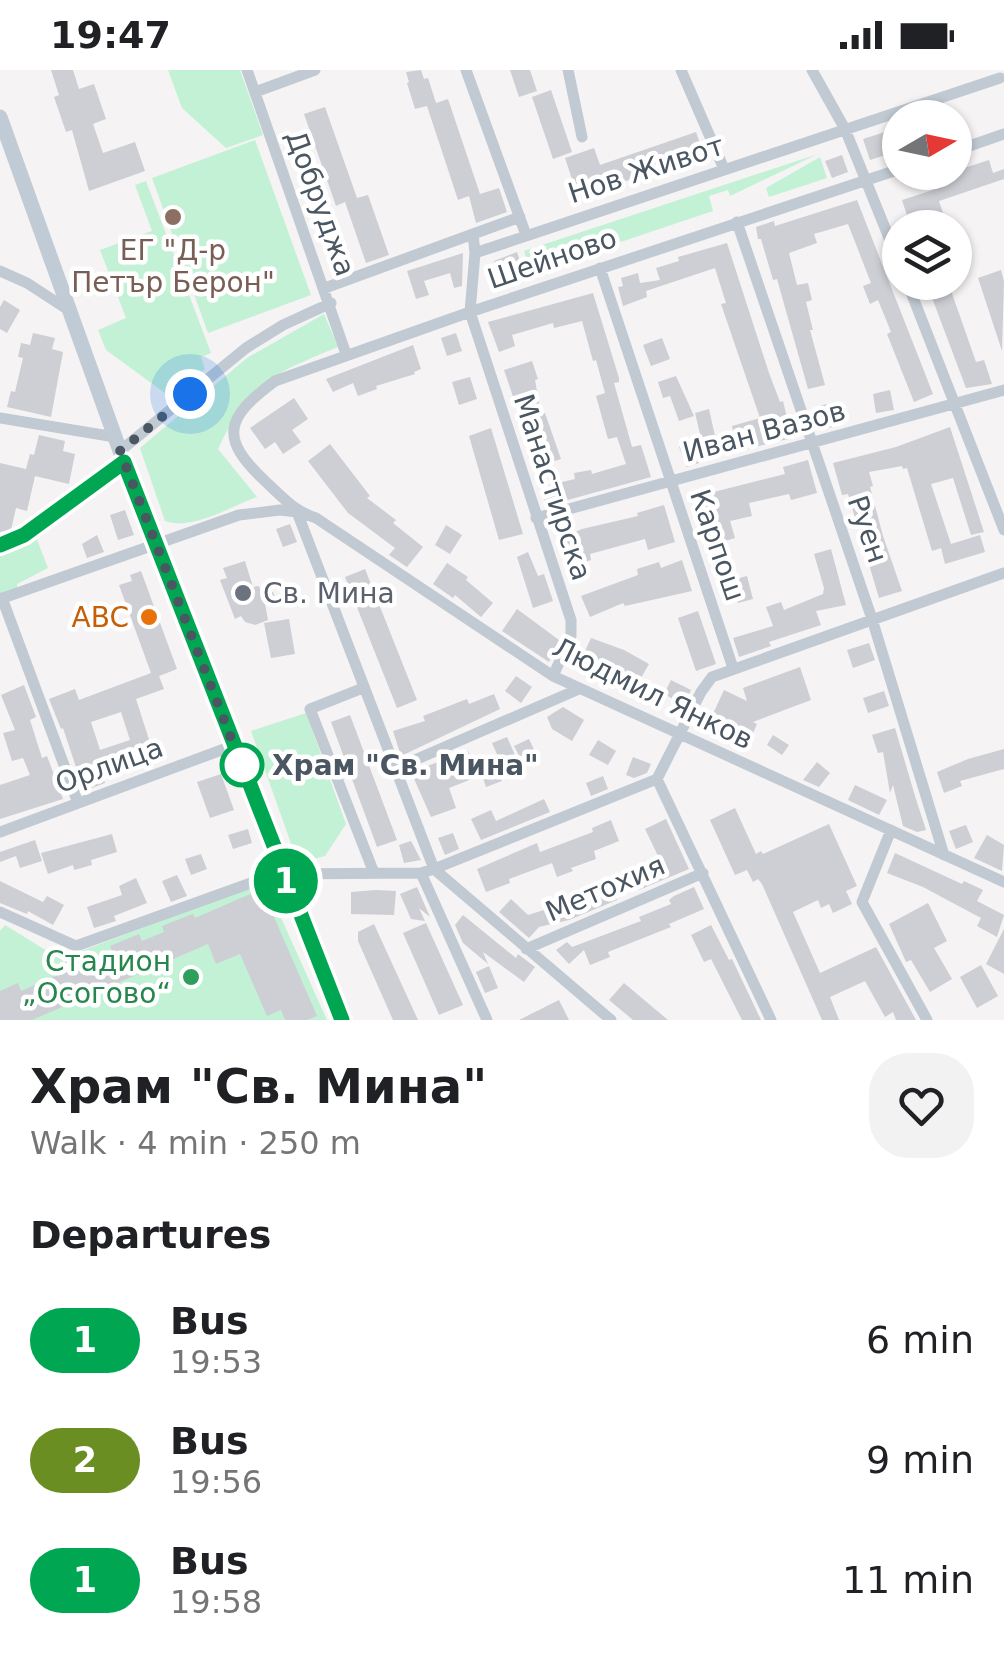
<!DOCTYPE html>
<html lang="en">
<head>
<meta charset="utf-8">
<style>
	body { margin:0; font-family:"DejaVu Sans",sans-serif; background:#f2f2f2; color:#202124; height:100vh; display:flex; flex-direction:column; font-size:38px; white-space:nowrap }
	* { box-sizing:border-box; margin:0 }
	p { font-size:32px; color:#757577 }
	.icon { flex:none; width:55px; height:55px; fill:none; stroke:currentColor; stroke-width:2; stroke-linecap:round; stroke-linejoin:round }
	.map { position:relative; height:950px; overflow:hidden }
	.side { display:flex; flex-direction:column; background:#fff; flex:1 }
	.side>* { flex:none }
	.badge { padding:0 20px; border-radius:32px; font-size:35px; line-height:65px }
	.needle { width:65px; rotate:81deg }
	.fabs { position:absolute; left:882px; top:30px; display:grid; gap:20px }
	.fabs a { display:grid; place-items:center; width:90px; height:90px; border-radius:50%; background:#fff; box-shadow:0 2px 8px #0004; font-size:50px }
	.you { position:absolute; width:50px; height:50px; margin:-25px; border:8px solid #fff; border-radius:50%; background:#1a73e8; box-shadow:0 0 0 15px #1a73e833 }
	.map>.badge { position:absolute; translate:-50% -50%; box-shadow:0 0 0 5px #fff }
	h2 { padding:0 30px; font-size:38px; line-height:90px }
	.round { display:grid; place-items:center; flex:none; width:105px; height:105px; border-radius:40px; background:#f2f2f2 }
	.overview { display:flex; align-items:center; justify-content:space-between; height:170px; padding:0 30px }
	h1 { font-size:48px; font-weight:700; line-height:75px }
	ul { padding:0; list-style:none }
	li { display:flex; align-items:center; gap:30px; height:120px; padding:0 30px }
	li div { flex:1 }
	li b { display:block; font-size:38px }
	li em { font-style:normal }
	li .badge { min-width:110px; font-weight:700; text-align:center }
	.status { display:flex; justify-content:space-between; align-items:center; height:70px; padding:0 50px; background:#fff; direction:ltr }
	.status svg { height:28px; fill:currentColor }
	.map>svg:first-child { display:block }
</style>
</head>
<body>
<div class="status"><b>19:47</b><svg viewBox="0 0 49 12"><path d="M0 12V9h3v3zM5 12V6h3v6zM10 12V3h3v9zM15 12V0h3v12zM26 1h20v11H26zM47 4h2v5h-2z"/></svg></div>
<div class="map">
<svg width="1004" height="950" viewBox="0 0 1004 950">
	<rect width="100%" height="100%" fill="#f5f3f3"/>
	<path fill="#c3f1d5" d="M168,0H240L263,65L226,78L182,38Z
		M255,70L311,225L208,263L152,108Z
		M818,84L730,126L728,120L709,126L713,141L531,202L524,181Z
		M820,87L827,108L769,127L766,118Z
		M146,111L211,283L201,287L205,299L169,326L106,280L98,260L126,248L100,180L152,161L135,115Z
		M324,244L338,277C273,304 249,312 218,379L257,427C230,437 191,461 165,451L140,378L247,288Z
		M36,467L48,498L17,514L18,520L0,526V484Z
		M306,643L346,754L325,786L298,793L251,661Z
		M265,812L327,950H0V861L5,855L60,889Z"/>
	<path fill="#cdcfd5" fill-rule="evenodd" d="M51,0H73L79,19L94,14L106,49L93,54L103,83L135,72L145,101L89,121L72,60L66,62L54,27L59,25Z
		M421,0L424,9L428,8L436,33L448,29L480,124L499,118L507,142L476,153L469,126L458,130L427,36L415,39L407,13L409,12L406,2Z
		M510,0H530L537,21L519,27Z
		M551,20L572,82L553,89L532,27Z
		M325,37L357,128L368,125L389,185L366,193L345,132L336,136L304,44Z
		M888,61L895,82L870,90L863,69Z
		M696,62L704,85L623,112L622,109L609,114L606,104L574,115L565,88L594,78L600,95Z
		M842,85L848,102L832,108L825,91Z
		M989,90L993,103L1004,99V109L939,131L945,149L911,158L902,130L933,120L930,109Z
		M857,130L933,324L914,332L887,264L891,262L878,230L870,234L863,216L871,213L848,154L814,164L817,173L789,183L797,215L808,213L812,230L806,232L813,260H810L825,315L808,319L777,209L773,210L761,169H758L756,157L774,151L775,156Z
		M727,173L769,303L780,332L783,331L792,368L704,389L705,391L687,397L679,377L701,368L695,343L709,339L715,366L733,361L732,356L760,348L721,234L726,233L715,198L646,221L647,227L623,236L618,217L623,216L621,208L638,203L640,213L660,210L656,198L679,191L678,187Z
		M517,182L523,200L500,209L494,191Z
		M463,183L462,216L454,218L450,203L424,211L429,225L416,229L407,201Z
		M1001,200L1004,211L1002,281L978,208Z
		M926,212H948L976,292L984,290L992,314L966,318Z
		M593,223L619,308V312L614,313L632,377L641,375L651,407L546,436L541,417L575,409L574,403L591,400L592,404L626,394L617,367L608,369L596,326L605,323L596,290L593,291L582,251L554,258L553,253L512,265L515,276L499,282L488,252Z
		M4,230L20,240L7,263L0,259V237Z
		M33,263L55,268L52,279L63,282L51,347L7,337L11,321L15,322L23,288L18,287L21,273L30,275Z
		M456,263L462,281L447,286L441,268Z
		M662,268L670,289L651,296L643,275Z
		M413,275L421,299L414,302L415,304L376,316L377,319L358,326L353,313L333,322L326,309Z
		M532,291L538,309L535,310L541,344L545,343L561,389L537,397L504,300Z
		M676,306L694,346L679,351L670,326L663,328L658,312Z
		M470,307L477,329L459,335L452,312Z
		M890,320L894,340L876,343L873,324Z
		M294,328L308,349L292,360L301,372L283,384L275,372L265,379L250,358Z
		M835,332L842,354L822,360L815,337Z
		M950,357L984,462L971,465L953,408L931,414L951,474L980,465L985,482L945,494L941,478L932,481L907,398L903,399L902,396L869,402L873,416L870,417L883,466L902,521L879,528L848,424L842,425L833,393L896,377Z
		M491,358L523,464L499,470L469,366Z
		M39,365L65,371L63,381L75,384L69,414L35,406L27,441L16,438L11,460L0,462V393L26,399L30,384L34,385Z
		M330,374L370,426L367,428L396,450L393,453L423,477L407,497L389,485L395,478L348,443L308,391Z
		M808,390L817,423L791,430L789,424L749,433L752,446L730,451L735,468L712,475L694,427L785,404L783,397Z
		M664,435L675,472L648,480L645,469L590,484L591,490L567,497L559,469L582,459L638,446L637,443Z
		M125,440L134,465L118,470L110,445Z
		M290,454L297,472L283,477L276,459Z
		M446,455L462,465L450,484L435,475Z
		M97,465L104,482L87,488L82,474Z
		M831,479L846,535L816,541L821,555L769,572L771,576L739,587L733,568L773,556L766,537L781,532L784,540L823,524L824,518L814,484Z
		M528,482L538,506L544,504L553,531L533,538L517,487Z
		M682,490L692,521L625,536L623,533L590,547L581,526L638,505L637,499L659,492L661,498Z
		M245,491L253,517L259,516L262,525L273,522L276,530L265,534L268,550L255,555L245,552L241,546L235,549L220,510L227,508L223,498Z
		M447,493L468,507L466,510L493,533L481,547L455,525L453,528L433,514Z
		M365,499L417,630L397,638L345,507Z
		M141,501L177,599L159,606L164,619L136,629L153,682L101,702L105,713L84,721L63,658L61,659L49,629L75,619L79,630L151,603L119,515L132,511L130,505ZM121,642L130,670L100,680L91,652Z
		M747,506L753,529L738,533L732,510Z
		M517,539L559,570L549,592L502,561Z
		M698,541L716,594L696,601L678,548Z
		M289,549L295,584L271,588L264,553Z
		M591,568L624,580L649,594L637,615L602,595L600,598L581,590Z
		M869,573L875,590L853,598L847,580Z
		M800,597L811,630L753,652L757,654L747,677L706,659L724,620L747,631L743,618Z
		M516,606L532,617L521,633L505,621Z
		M671,610L691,620L684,635L664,624Z
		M24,615L36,647L30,650L42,688L47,686L63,729L0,749V715L30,705L23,688L12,691L3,663L15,660L1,625Z
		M884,621L889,636L868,643L863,628Z
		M494,624L500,639L401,686L393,661L425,651L423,646L467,629L469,634Z
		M563,637L584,650L572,671L552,659L547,647Z
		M350,645L397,770L377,777L331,652Z
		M895,658L915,726L926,760L917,762L903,756L893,715L890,723L883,682L878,683L872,665Z
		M773,665L789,675L782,685L767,675Z
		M507,667L515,685L500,691L492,673Z
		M529,669L538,688L524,695L514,676Z
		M598,670L616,681L608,695L589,685Z
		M1004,679V699L960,711L962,716L944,723L937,702L968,689Z
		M468,681L475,697L494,690L502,711L486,717L482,705L449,718L456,738L431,747L411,702Z
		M633,687L651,694L647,703L634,708L626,705Z
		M817,692L830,703L819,717L803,710Z
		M221,704L234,740L210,748L197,712Z
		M603,706L608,719L591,726L586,713Z
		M855,715L887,730L879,745L848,730Z
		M544,729L550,742L481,770L471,749L491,740L496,751Z
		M735,738L756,784L761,781L763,784L829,754L857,816L846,821L852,834L833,843L829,834L821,838L818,830L793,842L820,903L876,877L916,950H896L893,942L885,947L865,911L830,927L839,950H822L762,814L758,809L753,812L747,800L735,805L710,750Z
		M666,749L689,799L639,820L632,801L660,790L645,759Z
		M611,750L619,771L594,781L596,789L571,798L573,801L557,807L552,793L509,809L510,813L486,822L477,799L537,773L540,782L593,762L592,758Z
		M966,755L973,772L956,779L949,761Z
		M248,759L252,773L233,779L228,765Z
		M453,763L459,779L445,785L438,768Z
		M112,764L117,782L91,790L92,795L74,800L73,795L48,804L41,783Z
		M987,765L1004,775L1002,801L974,788Z
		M35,770L42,791L20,798L16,786L0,792V782Z
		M411,771L421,790L404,793L399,775Z
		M895,783L962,814L964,811L983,820L977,831L1004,845L997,867L977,856L981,848L923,817L887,803Z
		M201,784L207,799L191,805L185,789Z
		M177,805L187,826L171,832L162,811Z
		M136,808L147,833L114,846L116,851L94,858L87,837L122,825L119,816Z
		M0,811L43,832L47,826L64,835L53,855L28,841L27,844L0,833Z
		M611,815L617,830L569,850L539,857L529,868L499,842L511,829L528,845L563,834L561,829L583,821L584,825Z
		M417,817L430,847L419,838L425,851L411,849L400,824Z
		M694,817L704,839L669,854L671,857L608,882L610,887L590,895L584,880L569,894L556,880L567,872L572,877L641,851L639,847L671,834L669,830L674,826Z
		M262,819L317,946L307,950H285L281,940L267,946L240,884L216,894L208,874L32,950H0V921L18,913L21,921L67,901L64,892L84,883L89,894L113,884L110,876L139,864L142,871L164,862L162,856L177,850L193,844L195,848Z
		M376,820L396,821L394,845L351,844V822Z
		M928,833L947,871L934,878L952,909L930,922L911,890L906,892L889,854Z
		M463,845L516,888L518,884L535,897L524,912L483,882L488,894L463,873L455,855Z
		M426,853L463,935L439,945L403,863Z
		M374,854L418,950H393L358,871V862Z
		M711,855L729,890L732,889L761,950H742L711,889L704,892L691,865Z
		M1004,859V904L986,894Z
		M981,895L998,926L977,938L960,907Z
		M489,896L498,918L485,923L476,902Z
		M624,913L668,950H633L609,930Z
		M559,930L569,950H519Z"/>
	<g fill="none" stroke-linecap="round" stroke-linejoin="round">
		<path stroke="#c1cad2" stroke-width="11" d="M247,0L346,284
			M466,0L526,165
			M568,0L582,67
			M681,0L724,99
			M812,0L845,59L900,195
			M255,22L315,0
			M955,81L1004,64
			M900,99L470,242L275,311C225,348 219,368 265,411C282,427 294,441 316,448L553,606L1004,812
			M737,152L872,549L944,785
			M473,164L520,147
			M475,183L470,242L571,550V566L553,606
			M600,198L733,598
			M0,201L27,213L67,239
			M907,212L1004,460
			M325,218L473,164L475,183L1000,8
			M0,348L115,367
			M120,381L246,278L283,255L331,233
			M297,442L434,799L611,950
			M536,448L1004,320
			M0,475L24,465L124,392
			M2,528L78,733
			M0,529L239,445L280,440L297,442
			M363,618L310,639L374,803
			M394,699L579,619
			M657,709L771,950
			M891,760L862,832L927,950
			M0,762L235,675
			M421,803L487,950
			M0,842L76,876L276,804L421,803L434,799L657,709L701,622L712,607L1004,503
			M526,879L703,803"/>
		<path stroke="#c1cbd6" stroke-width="15" d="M0,47L124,392L342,950"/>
	</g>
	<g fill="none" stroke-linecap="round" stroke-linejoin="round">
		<g stroke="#fff" stroke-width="22">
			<path id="line" d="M0,475L24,465L124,392L342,950"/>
		</g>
		<use href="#line" stroke="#00a651" stroke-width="15"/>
		<path stroke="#4a5661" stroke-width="10" stroke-dasharray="0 18" d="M190,324L120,381L248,712L242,695"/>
	</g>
	<circle fill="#8d6e63" stroke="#fff" stroke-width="4" cx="173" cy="147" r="10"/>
	<circle fill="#6b7280" stroke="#fff" stroke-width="4" cx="243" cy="523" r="10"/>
	<circle fill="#e8710a" stroke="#fff" stroke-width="4" cx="149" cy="547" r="10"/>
	<circle fill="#fff" stroke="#00a651" stroke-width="5" cx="242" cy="695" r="20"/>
	<circle fill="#2e9e5b" stroke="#fff" stroke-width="4" cx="191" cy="907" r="10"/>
	<g text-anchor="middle" stroke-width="9" stroke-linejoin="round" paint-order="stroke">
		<g font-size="28" fill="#4a5661" stroke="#fff">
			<text transform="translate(646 99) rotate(-18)" y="10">Нов Живот</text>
			<text transform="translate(321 133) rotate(70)" y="10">Добруджа</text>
			<text transform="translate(552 188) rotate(-19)" y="10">Шейново</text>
			<text transform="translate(764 361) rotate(-15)" y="10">Иван Вазов</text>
			<text transform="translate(553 417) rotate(72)" y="10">Манастирска</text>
			<text transform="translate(868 459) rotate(71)" y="10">Руен</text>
			<text transform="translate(718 475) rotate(71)" y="10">Карпош</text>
			<text transform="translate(653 623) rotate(26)" y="10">Людмил Янков</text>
			<text transform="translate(109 695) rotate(-20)" y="10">Орлица</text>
			<text transform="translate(605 818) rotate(-23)" y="10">Метохия</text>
		</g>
		<g font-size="28" fill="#785e54" stroke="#fff">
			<text x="173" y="190">ЕГ "Д-р<tspan x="173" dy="32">Петър Берон"</tspan></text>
		</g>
		<g font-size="28" fill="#5b616d" stroke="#fff" text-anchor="start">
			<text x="263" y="533">Св. Мина</text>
		</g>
		<g font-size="28" fill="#c56008" stroke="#fff" text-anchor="end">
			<text x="129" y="557">ABC</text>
		</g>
		<g font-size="28" font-weight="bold" fill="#4a5661" stroke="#fff" text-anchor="start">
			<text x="272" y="705">Храм "Св. Мина"</text>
		</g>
		<g font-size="28" fill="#27864d" stroke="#fff" text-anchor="end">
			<text x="171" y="901">Стадион<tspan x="171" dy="32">„Осогово“</tspan></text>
		</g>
	</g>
</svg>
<div class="fabs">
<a><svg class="needle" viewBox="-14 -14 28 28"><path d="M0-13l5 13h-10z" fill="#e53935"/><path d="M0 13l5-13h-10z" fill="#757577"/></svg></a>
<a><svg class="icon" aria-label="layers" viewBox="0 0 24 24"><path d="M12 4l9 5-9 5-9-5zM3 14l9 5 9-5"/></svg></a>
</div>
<div class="you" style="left:190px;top:324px"></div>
<b class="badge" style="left:286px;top:811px;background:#00a651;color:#fff">1</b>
</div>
<section class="side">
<div class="overview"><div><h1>Храм &quot;Св. Мина&quot;</h1><p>Walk · 4 min · 250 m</p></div><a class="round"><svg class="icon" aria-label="heart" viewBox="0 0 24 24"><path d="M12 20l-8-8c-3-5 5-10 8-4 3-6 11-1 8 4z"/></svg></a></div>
<h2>Departures</h2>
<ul>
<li><span class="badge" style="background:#00a651;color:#fff">1</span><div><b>Bus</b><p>19:53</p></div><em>6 min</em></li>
<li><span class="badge" style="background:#6b8e23;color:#fff">2</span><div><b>Bus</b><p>19:56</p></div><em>9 min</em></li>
<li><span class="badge" style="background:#00a651;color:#fff">1</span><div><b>Bus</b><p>19:58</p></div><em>11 min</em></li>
</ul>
</section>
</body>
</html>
